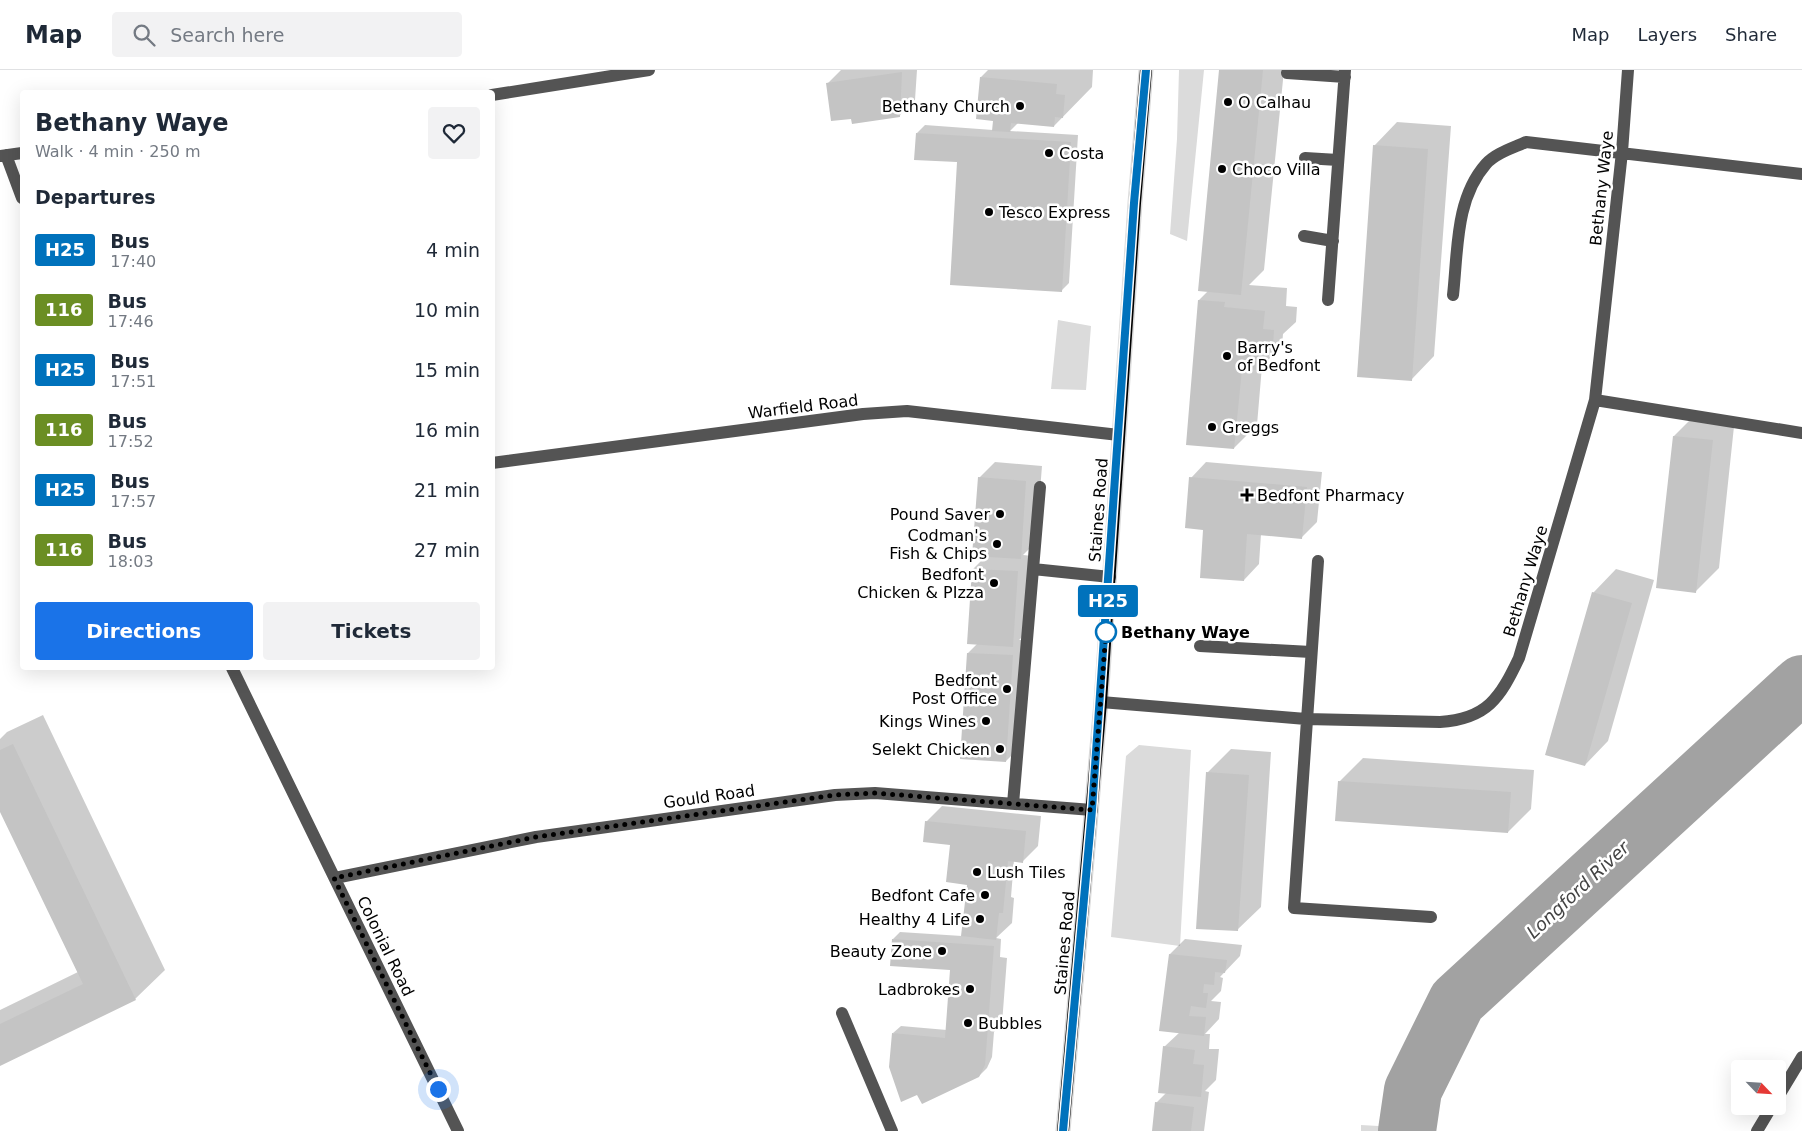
<!DOCTYPE html>
<html lang="en">
<head>
<meta charset="utf-8">
<style>
	body { margin:0; font-family:"DejaVu Sans",sans-serif; background:#f2f2f3; color:#1f2937; height:100vh; display:flex; flex-direction:column; font-size:19px; white-space:nowrap }
	* { box-sizing:border-box; margin:0 }
	p { font-size:16px; color:#747a83 }
	.icon { flex:none; width:28px; height:28px; fill:none; stroke:currentColor; stroke-width:2; stroke-linecap:round; stroke-linejoin:round }
	.map { position:relative; flex:1; overflow:hidden }
	.sheet { position:absolute; left:20px; top:20px; width:475px; height:580px; display:flex; flex-direction:column; background:#fff; border-radius:5px; box-shadow:0 5px 20px #0002 }
	.sheet>* { flex:none }
	.badge { padding:0 10px; border-radius:4px; font-size:18px; line-height:32px }
	.needle { width:32px; rotate:115deg }
	.controls { position:absolute; left:1731px; top:990px; display:grid; gap:10px }
	.controls a { display:grid; place-items:center; width:55px; height:55px; border-radius:5px; background:#fff; box-shadow:0 5px 20px #0002; font-size:25px }
	.you { position:absolute; width:25px; height:25px; margin:-12px; border:4px solid #fff; border-radius:50%; background:#1a73e8; box-shadow:0 0 0 8px #1a73e833 }
	.map>.badge { position:absolute; translate:-50% -50%; box-shadow:0 0 0 2px #fff }
	h2 { padding:0 15px; font-size:19px; line-height:45px }
	.round { display:grid; place-items:center; flex:none; width:52px; height:52px; border-radius:5px; background:#f2f2f3 }
	.headline { display:flex; align-items:center; justify-content:space-between; height:85px; padding:0 15px }
	h1 { font-size:24px; font-weight:700; line-height:38px }
	.cta { display:flex; gap:10px; margin-top:auto; padding:10px 15px }
	.cta a { flex:1; height:58px; border-radius:5px; background:#1a73e8; color:#fff; font-size:20px; font-weight:700; line-height:58px; text-align:center }
	.cta a+a { background:#f2f2f3; color:#1f2937 }
	ul { padding:0; list-style:none }
	li { display:flex; align-items:center; gap:15px; height:60px; padding:0 15px }
	li div { flex:1 }
	li b { display:block; font-size:19px }
	li em { font-style:normal }
	li .badge { min-width:55px; font-weight:700; text-align:center }
	header { display:flex; align-items:center; gap:30px; box-sizing:border-box; height:70px; padding:0 25px; background:#fff; border-bottom:1px solid #e0e1e3 }
	header strong { font-size:24px }
	nav { display:flex; gap:28px; margin-inline-start:auto; font-size:18px }
	.search { width:350px; height:45px; background:#f2f2f3; display:flex; align-items:center; gap:12px; box-sizing:border-box; padding:0 18px; border-radius:5px; color:#747a83; font-size:19px }
	.map>svg:first-child { display:block }
</style>
</head>
<body>
<header>
<strong>Map</strong>
<div class="search"><svg class="icon" aria-label="search" viewBox="0 0 24 24"><circle cx="10" cy="10" r="6"/><path d="M15 15l6 6"/></svg>Search here</div>
<nav><a>Map</a><a>Layers</a><a>Share</a></nav>
</header>
<div class="map">
<svg width="1802" height="1061" viewBox="0 0 1802 1061">
	<rect width="100%" height="100%" fill="#fff"/>
	<path fill="#dbdbdb" d="M1179,0H1204L1187,171L1170,164L1177,69Z
		M1058,250L1091,256L1086,320L1051,319Z
		M1139,675L1191,680L1180,876L1111,867L1126,686Z
		M1361,1055L1396,1057L1395,1061H1361Z"/>
	<path fill="#0003" d="M841,0H917L915,30L899,46L828,13Z
		M988,0H1093L1092,17L1054,56L1019,52L1010,61L1078,65L1069,213L1062,220L959,91L917,63L925,55L993,60L994,50L981,7Z
		M1221,0H1284L1264,200L1249,215L1287,218L1286,236L1297,237L1296,252L1283,264L1282,276L1262,296L1257,355L1234,378L1199,230L1209,220Z
		M1397,52L1451,56L1434,286L1411,310L1374,76Z
		M1697,343L1735,347L1719,498L1696,521L1674,366Z
		M995,392L1042,396L1036,472L1023,485L1033,486L1029,560L1019,570H1028L1022,675L1006,691L968,583L977,574L973,499L987,485L979,408Z
		M1206,392L1322,402L1317,452L1302,467L1261,464L1259,494L1244,510L1204,459L1191,408Z
		M1616,499L1654,510L1608,671L1585,695L1593,523Z
		M43,645L165,900L135,929L0,995V940L78,902L0,739V669L7,662Z
		M1231,679L1271,682L1261,837L1237,860L1208,702Z
		M1363,688L1534,700L1531,739L1508,762L1336,750L1340,711Z
		M942,736L1041,746L1038,776L1023,791L1014,790L1011,827L1014,828L1012,853L996,868L1001,869L1000,887L1007,888L1002,954L994,962L992,987L987,998L979,1006L893,963L901,956L947,960L953,899L893,869L900,862L962,866L969,813L951,774L926,752Z
		M1185,869L1242,875L1240,886L1220,907L1223,908L1221,921L1211,931L1221,932L1219,949L1205,964H1210L1209,979H1219L1216,1010L1205,1021L1209,1022L1204,1061H1153L1156,1033L1167,1022L1164,977L1180,962L1170,884Z"/>
	<g fill="none" stroke-linecap="round" stroke-linejoin="round">
		<path stroke="#a2a2a2" stroke-width="58" d="M1407,1061L1413,1020L1457,931L1802,614"/>
	</g>
	<path fill="#c4c4c4" d="M1219,0H1263L1241,225L1198,221Z
		M902,2L900,47L852,54L851,49L831,51L826,13Z
		M980,7L1057,14L1056,24L1065,25L1063,48L1055,47L1054,57L1011,53L1010,62L992,61L993,51L976,49Z
		M916,63L1071,72L1062,222L950,215L957,92L914,90Z
		M1373,75L1428,79L1412,311L1357,307Z
		M1198,230L1225,232L1224,237L1265,241L1263,259L1274,260L1273,276H1262L1260,300L1242,299L1234,379L1186,375Z
		M1673,366L1713,370L1696,523L1656,518Z
		M978,407L1026,411L1021,489L972,486Z
		M1189,407L1307,417L1302,469L1247,464L1244,511L1200,508L1203,460L1185,458Z
		M972,499L1018,501L1013,577L967,574Z
		M1592,522L1632,533L1585,696L1545,685Z
		M967,583L1013,585L1006,692L960,689Z
		M13,674L136,930L0,996V954L83,914L0,742V680Z
		M1206,702L1249,705L1238,861L1196,859Z
		M1338,711L1511,722L1508,763L1335,751Z
		M925,751L1026,761L1023,793L1008,791L1003,843H999L996,870L961,866L967,815L946,812L950,775L923,772Z
		M892,869L994,876L985,995L979,1007L922,1034L917,1025L901,1032L889,997L892,963L945,968L950,900L890,896Z
		M1169,884L1227,890L1225,903L1215,902L1214,915L1204,914L1203,923H1208L1206,938L1191,936L1189,946L1206,947L1204,966L1159,961Z
		M1163,976L1195,980L1193,994L1204,995L1201,1027L1158,1023Z
		M1155,1032L1194,1037L1191,1061H1152Z"/>
	<g fill="none" stroke-linecap="round" stroke-linejoin="round">
		<g stroke="#dbdbdb" stroke-width="15">
			<path id="major" d="M1063,1061L1101,632L1135,133L1146,0"/>
		</g>
		<path stroke="#545454" stroke-width="12" d="M1287,3L1345,7
			M492,25L649,0
			M6,85L22,128
			M0,86L22,83
			M1305,88L1338,90
			M1304,166L1333,171
			M1453,225C1458,181 1455,129 1486,94C1496,83 1513,78 1526,72L1802,104
			M1328,230L1345,0
			M1595,330L1802,363
			M492,393L863,344L907,341L1119,365
			M1318,491L1294,838L1431,847
			M1033,499L1110,507
			M1200,576L1311,582
			M232,598L458,1061
			M1101,632L1306,649L1440,652C1487,649 1500,628 1519,588L1595,330L1622,82L1628,0
			M1013,734L1040,417
			M335,808L536,767L835,725L875,723L1092,740
			M842,943L892,1061
			M1778,1027L1802,987
			M1757,1061L1772,1036"/>
		<use href="#major" stroke="#000" stroke-width="12"/>
	</g>
	<g fill="none" stroke-linecap="round" stroke-linejoin="round">
		<g stroke="#fff" stroke-width="11">
			<path id="line" d="M1063,1061L1092,740L1134,133L1146,0"/>
		</g>
		<use href="#line" stroke="#0072bc" stroke-width="8"/>
		<path stroke="#000" stroke-width="5" stroke-dasharray="0 9" d="M438,1019L334,808L536,767L835,725L875,723L1092,740L1106,562"/>
	</g>
	<g fill="#000" stroke="#fff" stroke-width="2">
		<circle cx="1228" cy="32" r="5"/>
		<circle cx="1020" cy="36" r="5"/>
		<circle cx="1049" cy="83" r="5"/>
		<circle cx="1222" cy="99" r="5"/>
		<circle cx="989" cy="142" r="5"/>
		<circle cx="1227" cy="286" r="5"/>
		<circle cx="1212" cy="357" r="5"/>
		<path d="M1244.5 417.5h5v5h5v5h-5v5h-5v-5h-5v-5h5z"/>
		<circle cx="1000" cy="444" r="5"/>
		<circle cx="997" cy="474" r="5"/>
		<circle cx="994" cy="513" r="5"/>
		<circle cx="1007" cy="619" r="5"/>
		<circle cx="986" cy="651" r="5"/>
		<circle cx="1000" cy="679" r="5"/>
		<circle cx="977" cy="802" r="5"/>
		<circle cx="985" cy="825" r="5"/>
		<circle cx="980" cy="849" r="5"/>
		<circle cx="942" cy="881" r="5"/>
		<circle cx="970" cy="919" r="5"/>
		<circle cx="968" cy="953" r="5"/>
	</g>
	<circle fill="#fff" stroke="#0072bc" stroke-width="2.5" cx="1106" cy="562" r="10"/>
	<g text-anchor="middle" stroke-width="5" stroke-linejoin="round" paint-order="stroke">
		<g font-size="16" fill="#000" stroke="#fff" text-anchor="end">
			<text x="1238" y="38" text-anchor="start">O Calhau</text>
			<text x="1010" y="42">Bethany Church</text>
			<text x="1059" y="89" text-anchor="start">Costa</text>
			<text x="1232" y="105" text-anchor="start">Choco Villa</text>
			<text x="999" y="148" text-anchor="start">Tesco Express</text>
			<text x="1237" y="283" text-anchor="start">Barry's<tspan x="1237" dy="18">of Bedfont</tspan></text>
			<text x="1222" y="363" text-anchor="start">Greggs</text>
			<text x="1257" y="431" text-anchor="start">Bedfont Pharmacy</text>
			<text x="990" y="450">Pound Saver</text>
			<text x="987" y="471">Codman's<tspan x="987" dy="18">Fish &amp; Chips</tspan></text>
			<text x="984" y="510">Bedfont<tspan x="984" dy="18">Chicken &amp; PIzza</tspan></text>
			<text x="997" y="616">Bedfont<tspan x="997" dy="18">Post Office</tspan></text>
			<text x="976" y="657">Kings Wines</text>
			<text x="990" y="685">Selekt Chicken</text>
			<text x="987" y="808" text-anchor="start">Lush Tiles</text>
			<text x="975" y="831">Bedfont Cafe</text>
			<text x="970" y="855">Healthy 4 Life</text>
			<text x="932" y="887">Beauty Zone</text>
			<text x="960" y="925">Ladbrokes</text>
			<text x="978" y="959" text-anchor="start">Bubbles</text>
		</g>
		<g font-size="16" fill="#000" stroke="#fff">
			<text transform="translate(1601 118) rotate(-84)" y="6">Bethany Waye</text>
			<text transform="translate(803 336) rotate(-7)" y="6">Warfield Road</text>
			<text transform="translate(1098 440) rotate(-86)" y="6">Staines Road</text>
			<text transform="translate(1525 511) rotate(-73)" y="6">Bethany Waye</text>
			<text transform="translate(709 726) rotate(-8)" y="6">Gould Road</text>
			<text transform="translate(1064 873) rotate(-85)" y="6">Staines Road</text>
			<text transform="translate(386 876) rotate(64)" y="6">Colonial Road</text>
		</g>
		<g font-size="16" font-weight="bold" fill="#000" stroke="#fff" text-anchor="start">
			<text x="1121" y="568">Bethany Waye</text>
		</g>
		<g font-size="18" font-style="italic" fill="#434343" stroke="#fff">
			<text transform="translate(1578 820) rotate(-43)" y="6">Longford River</text>
		</g>
	</g>
</svg>
<div class="controls">
<a><svg class="needle" viewBox="-14 -14 28 28"><path d="M0-13l5 13h-10z" fill="#e53935"/><path d="M0 13l5-13h-10z" fill="#747a83"/></svg></a>
</div>
<div class="you" style="left:438px;top:1019px"></div>
<b class="badge" style="left:1108px;top:531px;background:#0072bc;color:#fff">H25</b>
<section class="sheet">
<div class="headline"><div><h1>Bethany Waye</h1><p>Walk · 4 min · 250 m</p></div><a class="round"><svg class="icon" aria-label="heart" viewBox="0 0 24 24"><path d="M12 20l-8-8c-3-5 5-10 8-4 3-6 11-1 8 4z"/></svg></a></div>
<h2>Departures</h2>
<ul>
<li><span class="badge" style="background:#0072bc;color:#fff">H25</span><div><b>Bus</b><p>17:40</p></div><em>4 min</em></li>
<li><span class="badge" style="background:#6b8e23;color:#fff">116</span><div><b>Bus</b><p>17:46</p></div><em>10 min</em></li>
<li><span class="badge" style="background:#0072bc;color:#fff">H25</span><div><b>Bus</b><p>17:51</p></div><em>15 min</em></li>
<li><span class="badge" style="background:#6b8e23;color:#fff">116</span><div><b>Bus</b><p>17:52</p></div><em>16 min</em></li>
<li><span class="badge" style="background:#0072bc;color:#fff">H25</span><div><b>Bus</b><p>17:57</p></div><em>21 min</em></li>
<li><span class="badge" style="background:#6b8e23;color:#fff">116</span><div><b>Bus</b><p>18:03</p></div><em>27 min</em></li>
</ul>
<div class="cta"><a>Directions</a><a>Tickets</a></div>
</section>
</div>
</body>
</html>
